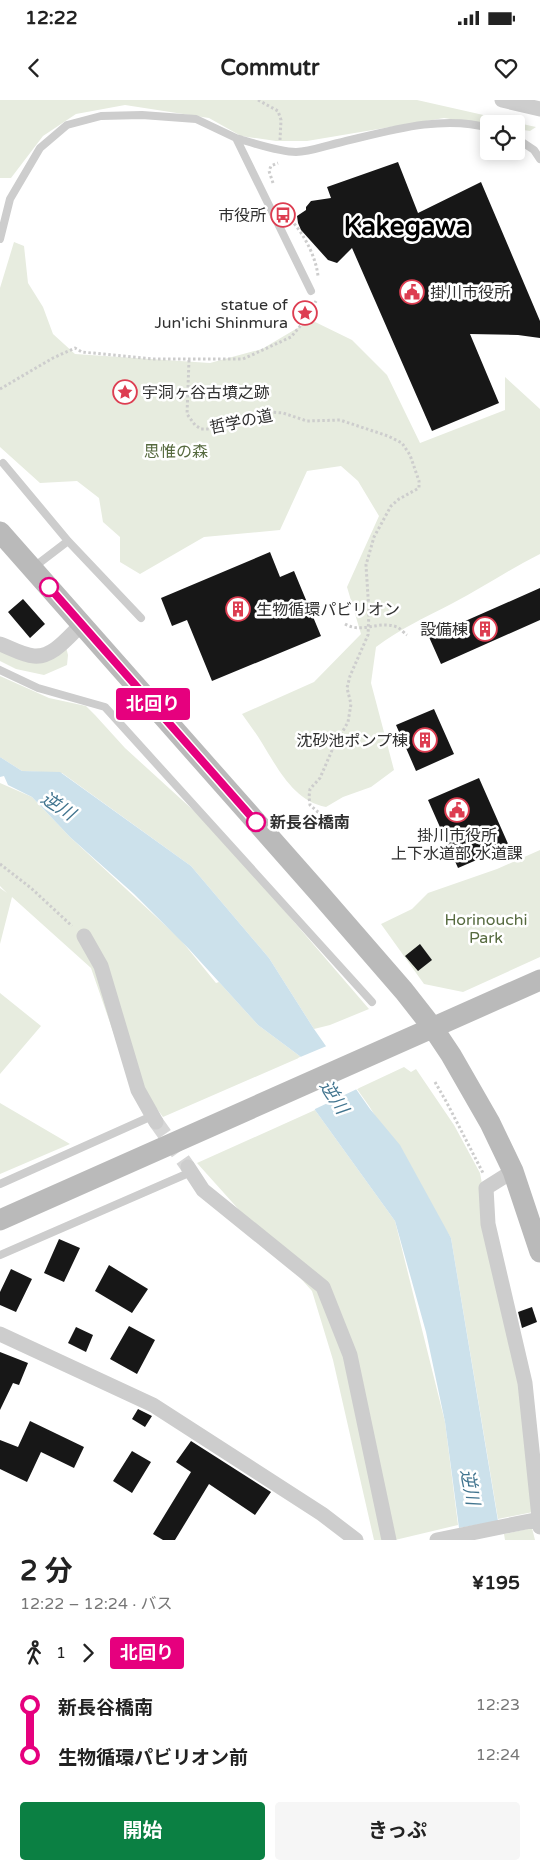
<!DOCTYPE html>
<html lang="ja">
<head>
<meta charset="utf-8">
<style>
	body { margin:0; font-family:"Varela Round","Noto Sans JP",sans-serif; background:#f6f6f6; color:#222; height:100vh; display:flex; flex-direction:column; font-size:19px; white-space:nowrap }
	* { box-sizing:border-box; margin:0 }
	p { font-size:16px; color:#767676 }
	.icon { flex:none; width:28px; height:28px; fill:none; stroke:currentColor; stroke-width:2; stroke-linecap:round; stroke-linejoin:round }
	.map { position:relative; height:1440px; overflow:hidden }
	.sheet { display:flex; flex-direction:column; background:#fff; flex:1 }
	.sheet>* { flex:none }
	.badge { padding:0 10px; border-radius:4px; font-size:18px; line-height:32px }
	.tools { position:absolute; left:480px; top:15px; display:grid; gap:10px }
	.tools a { display:grid; place-items:center; width:45px; height:45px; border-radius:5px; background:#fff; box-shadow:0 2px 12px #0003; font-size:25px }
	.map>.badge { position:absolute; translate:-50% -50%; box-shadow:0 0 0 2px #fff }
	.legs { display:flex; align-items:center; gap:8px; height:55px; padding:0 20px; font-size:16px }
	.legs p { margin-inline-start:auto }
	.head { display:flex; align-items:center; justify-content:space-between; height:85px; padding:0 20px }
	h1 { font-size:28px; font-weight:700; line-height:38px }
	.action { display:flex; gap:10px; margin-top:auto; padding:10px 20px }
	.action a { flex:1; height:58px; border-radius:5px; background:#0b8043; color:#fff; font-size:20px; font-weight:700; line-height:58px; text-align:center }
	.action a+a { background:#f6f6f6; color:#222 }
	ul { padding:0 20px; list-style:none }
	li { display:flex; align-items:center; gap:18px; height:50px; font-size:19px }
	li i { display:grid; place-items:center; width:8px; height:100%; margin:0 6px; background:currentColor }
	li i::after { content:''; width:12px; height:12px; margin:-6px; border:4px solid; border-radius:50%; background:#fff }
	li p { margin-inline-start:auto }
	li:first-child i { background:linear-gradient(#0000 50%,currentColor 0) }
	li:last-child i { background:linear-gradient(currentColor 50%,#0000 0) }
	.status { display:flex; justify-content:space-between; align-items:center; height:35px; padding:0 25px; background:#fff; direction:ltr }
	.status svg { height:14px; fill:currentColor }
	header { display:flex; justify-content:space-between; align-items:center; height:65px; padding:0 20px; background:#fff; font-size:22px; font-weight:700 }
	.map>svg:first-child { display:block }
</style>
</head>
<body>
<div class="status"><b>12:22</b><svg viewBox="0 0 49 12"><path d="M0 12V9h3v3zM5 12V6h3v6zM10 12V3h3v9zM15 12V0h3v12zM26 1h20v11H26zM47 4h2v5h-2z"/></svg></div>
<header><svg class="icon" aria-label="back" viewBox="0 0 24 24"><path d="M15 5l-7 7 7 7"/></svg>Commutr<svg class="icon" aria-label="heart" viewBox="0 0 24 24"><path d="M12 20l-8-8c-3-5 5-10 8-4 3-6 11-1 8 4z"/></svg></header>
<div class="map">
<svg width="540" height="1440" viewBox="0 0 540 1440">
	<rect width="100%" height="100%" fill="#fff"/>
	<path fill="#e7ecdf" d="M0,0H417L536,27L530,31L516,29V24L489,25L444,18L307,41H276L241,36L209,18L125,5L76,14L43,36L11,78H0Z
		M14,142L24,146L28,183L43,207L53,234L75,254L210,263L262,249L311,220L352,240L387,275L420,343L505,310V277L540,309V454C510,469 482,488 453,503C426,517 400,529 376,547L371,583L394,670L371,687L343,697L326,707C294,701 278,669 262,643C256,633 249,624 242,614L314,582L361,534L347,487L379,416L358,381L341,366L307,371L280,430L204,437L140,474L120,462V437L103,422L99,398L77,381L40,383L0,347V188Z
		M66,547L68,555L67,565L44,575L16,569L0,561V551Z
		M0,576L49,598L86,606L95,615L125,648L216,731L369,909L330,925L314,929L269,858L191,766L62,673L22,671L0,657Z
		M0,683L32,697L70,737L180,839L216,883L219,882L258,925L301,957L163,1017L125,966L91,868L12,797L0,844V788L7,793L0,786Z
		M540,750V857L463,892L424,884L381,824L412,809L428,793L497,769Z
		M0,893L41,926L0,974Z
		M404,967L411,972L416,969L454,1025L480,1073L517,1271L533,1412L498,1419L451,1138L369,1006L357,989Z
		M0,1003L70,1044L0,1074Z
		M315,1010L395,1121L445,1322L458,1425L395,1440H374L333,1260L312,1191L197,1063Z
		M532,1428L535,1440H505L504,1434Z"/>
	<path fill="#cce1eb" d="M0,657L22,671L60,672L191,766L269,858L314,929L370,1009L400,1045L451,1138L498,1421L459,1428L445,1322L426,1232L395,1121L315,1010L301,957L258,925L189,849L134,794L70,737L32,697L8,685L4,676L0,677Z"/>
	<path fill="#fff" d="M329,945L359,988L313,1010L298,958Z"/>
	<path fill="#171717" d="M398,62L418,113L481,82L540,221V238L518,235L470,234L499,303L432,331L352,148L337,163L328,160L301,130L298,123L297,116L306,110V107L311,101L331,98L327,87Z
		M270,452L280,477L294,471L321,536L212,581L187,520L172,526L161,498Z
		M540,488V520L441,564L429,537Z
		M23,499L45,524L30,538L8,512Z
		M434,609L454,654L416,671L396,625Z
		M479,678L509,746L458,768L428,700Z
		M420,844L432,860L418,871L405,856Z
		M59,1139L80,1148L64,1182L44,1173Z
		M109,1165L148,1189L132,1213L95,1191Z
		M11,1169L32,1179L16,1212L0,1205V1192Z
		M532,1207L537,1222L522,1228L518,1212Z
		M129,1226L155,1240L137,1274L110,1259Z
		M76,1227L93,1235L86,1252L68,1243Z
		M0,1252L28,1263L19,1285L13,1283L0,1310Z
		M138,1309L152,1316L145,1327L132,1319Z
		M30,1321L84,1347L74,1368L41,1352L27,1382L0,1369V1340L18,1347Z
		M191,1341L271,1392L255,1415L209,1384L175,1440H163L153,1434L191,1372L176,1362Z
		M132,1351L151,1362L132,1393L113,1381Z"/>
	<g fill="none" stroke-linecap="round" stroke-linejoin="round">
		<path stroke="#d6d6d6" stroke-width="15" stroke-dasharray="15 8" stroke-linecap="butt" d="M156,1022L188,1067"/>
		<path stroke="#cdcdcd" stroke-width="3" stroke-dasharray="2.5 2.5" stroke-linecap="butt" d="M258,0L278,11L281,20L280,40
			M273,83L269,71L271,66L278,63
			M291,120C304,134 316,157 318,176
			M189,260L187,314L195,325L201,329H209L222,324L256,317L270,312L283,313L307,321L340,320L388,336L402,343L410,355L419,381V388L399,399L391,406L374,437L366,465L369,512L368,535L350,576L347,588L351,604L348,622L333,648L320,678L310,689L309,697L310,705L318,712L333,719
			M0,289L53,258L75,248L82,252L153,259H243L291,237L307,218L316,201
			M345,524C362,534 379,520 397,527C400,528 404,533 407,535
			M0,764L31,788L72,826
			M435,982L447,1003L483,1073"/>
		<path stroke="#cdcdcd" stroke-width="8" d="M236,38C253,43 279,52 296,52C309,52 325,46 338,43C385,32 441,14 489,28
			M516,38L534,50L540,59
			M0,139L10,99L40,48L67,25L101,16L142,15L196,19L236,38L311,191
			M3,363L68,441L141,518
			M34,467L68,441
			M0,570L38,588L105,607L372,902
			M0,1084L152,1016
			M0,1155L191,1072"/>
		<path stroke="#cdcdcd" stroke-width="15" d="M502,0L540,9
			M0,544C11,548 22,555 34,556C53,558 69,536 82,524
			M84,836L101,866L138,990L156,1022
			M188,1067L203,1090L323,1187L350,1255L389,1440
			M513,1071L486,1088L488,1124L525,1283L540,1427
			M0,1234L153,1305L322,1414L356,1440
			M437,1440L540,1419"/>
		<path stroke="#bababa" stroke-width="21" d="M0,432L319,793L404,891L433,928L451,955L490,1023L513,1071L540,1152
			M0,1120L540,880"/>
	</g>
	<g fill="none" stroke-linecap="round" stroke-linejoin="round">
		<g stroke="#fff" stroke-width="11">
			<path id="line-1" d="M49,487L256,722"/>
		</g>
		<use href="#line-1" stroke="#e6007e" stroke-width="8"/>
	</g>
	<defs>
		<g id="bus-ring" transform="scale(1.25)"><circle r="9.5" fill="#fff" stroke="#dd3d51" stroke-width="1.5"/><path d="M-5-6H5V4H4V6H2V4H-2V6H-4V4H-5ZM-3.5-4V0h7V-4ZM-3.5 1.2v1.5H-2V1.2ZM2 1.2v1.5H3.5V1.2Z" fill="#dd3d51"/></g>
		<g id="civic-ring" transform="scale(1.25)"><circle r="9.5" fill="#fff" stroke="#dd3d51" stroke-width="1.5"/><path d="M-.6-6.5H3V-4.5H.6V-3L4-1V1h2V6H-6V1h2V-1L-.6-3ZM-1.2 2.5V6h2.4V2.5Z" fill="#dd3d51"/></g>
		<g id="sight-ring" transform="scale(1.25)"><circle r="9.5" fill="#fff" stroke="#dd3d51" stroke-width="1.5"/><path d="M0-6L1.8-2.2L6-1.7L2.9 1.2L3.7 5.4L0 3.3L-3.7 5.4L-2.9 1.2L-6-1.7L-1.8-2.2Z" fill="#dd3d51"/></g>
		<g id="building-ring" transform="scale(1.25)"><circle r="9.5" fill="#fff" stroke="#dd3d51" stroke-width="1.5"/><path d="M-4-6H4V6H1V3H-1V6H-4ZM-2.5-4.3h1.7v1.8h-1.7ZM.8-4.3h1.7v1.8H.8ZM-2.5-1h1.7V.8h-1.7ZM.8-1h1.7V.8H.8Z" fill="#dd3d51"/></g>
	</defs>
	<g fill-rule="evenodd">
		<use href="#bus-ring" x="283" y="115"/>
		<use href="#civic-ring" x="412" y="192"/>
		<use href="#sight-ring" x="305" y="213"/>
		<use href="#sight-ring" x="125" y="292"/>
		<use href="#building-ring" x="238" y="509"/>
		<use href="#building-ring" x="485" y="529"/>
		<use href="#building-ring" x="425" y="640"/>
		<use href="#civic-ring" x="457" y="710"/>
	</g>
	<g fill="#fff" stroke="#e6007e" stroke-width="2.5">
		<circle cx="49" cy="487" r="9"/>
		<circle cx="256" cy="722" r="9"/>
	</g>
	<g text-anchor="middle" stroke-width="5" stroke-linejoin="round" paint-order="stroke">
		<g font-size="16" fill="#303030" stroke="#fff" text-anchor="end">
			<text x="266" y="121">市役所</text>
			<text x="430" y="198" text-anchor="start">掛川市役所</text>
			<text x="288" y="210">statue of<tspan x="288" dy="18">Jun'ichi Shinmura</tspan></text>
			<text x="142" y="298" text-anchor="start">宇洞ヶ谷古墳之跡</text>
			<text x="256" y="515" text-anchor="start">生物循環パビリオン</text>
			<text x="468" y="535">設備棟</text>
			<text x="408" y="646">沈砂池ポンプ棟</text>
			<text x="457" y="741" text-anchor="middle">掛川市役所<tspan x="457" dy="18">上下水道部 水道課</tspan></text>
		</g>
		<g font-size="16" fill="#303030" stroke="#fff">
			<text transform="translate(241 321) rotate(-12)" y="6">哲学の道</text>
		</g>
		<g font-size="16" fill="#566a3f" stroke="#fff">
			<text x="176" y="357">思惟の森</text>
			<text x="486" y="825">Horinouchi<tspan x="486" dy="18">Park</tspan></text>
		</g>
		<g font-size="16" font-weight="bold" fill="#303030" stroke="#fff" text-anchor="start">
			<text x="270" y="728">新長谷橋南</text>
		</g>
		<g font-size="18" font-style="italic" fill="#42758f" stroke="#fff">
			<text transform="translate(58 706) rotate(33)" y="6">逆川</text>
			<text transform="translate(334 997) rotate(57)" y="6">逆川</text>
			<text transform="translate(470 1387) rotate(79)" y="6">逆川</text>
		</g>
		<g font-size="26" font-weight="bold" fill="#000" stroke="#fff">
			<text x="407" y="135">Kakegawa</text>
		</g>
	</g>
</svg>
<div class="tools">
<a><svg class="icon" aria-label="locate" viewBox="0 0 24 24"><circle cx="12" cy="12" r="6"/><path d="M12 2v4M12 18v4M2 12h4M18 12h4"/></svg></a>
</div>
<b class="badge" style="left:153px;top:604px;background:#e6007e;color:#fff">北回り</b>
</div>
<section class="sheet">
<div class="head"><div><h1>2 分</h1><p>12:22 – 12:24 · バス</p></div><b>¥195</b></div>
<div class="legs"><svg class="icon" aria-label="walk" viewBox="0 0 24 24"><circle cx="13" cy="4" r="2"/><path d="M13 8l-2 6 4 7M11 14l-3 7M7 12l3-4h3l4 4"/></svg>1<svg class="icon" aria-label="forward" viewBox="0 0 24 24"><path d="M9 5l7 7-7 7"/></svg><b class="badge" style="background:#e6007e;color:#fff">北回り</b></div>
<ul>
<li><i style="color:#e6007e"></i><b>新長谷橋南</b><p>12:23</p></li>
<li><i style="color:#e6007e"></i><b>生物循環パビリオン前</b><p>12:24</p></li>
</ul>
<div class="action"><a>開始</a><a>きっぷ</a></div>
</section>
</body>
</html>
